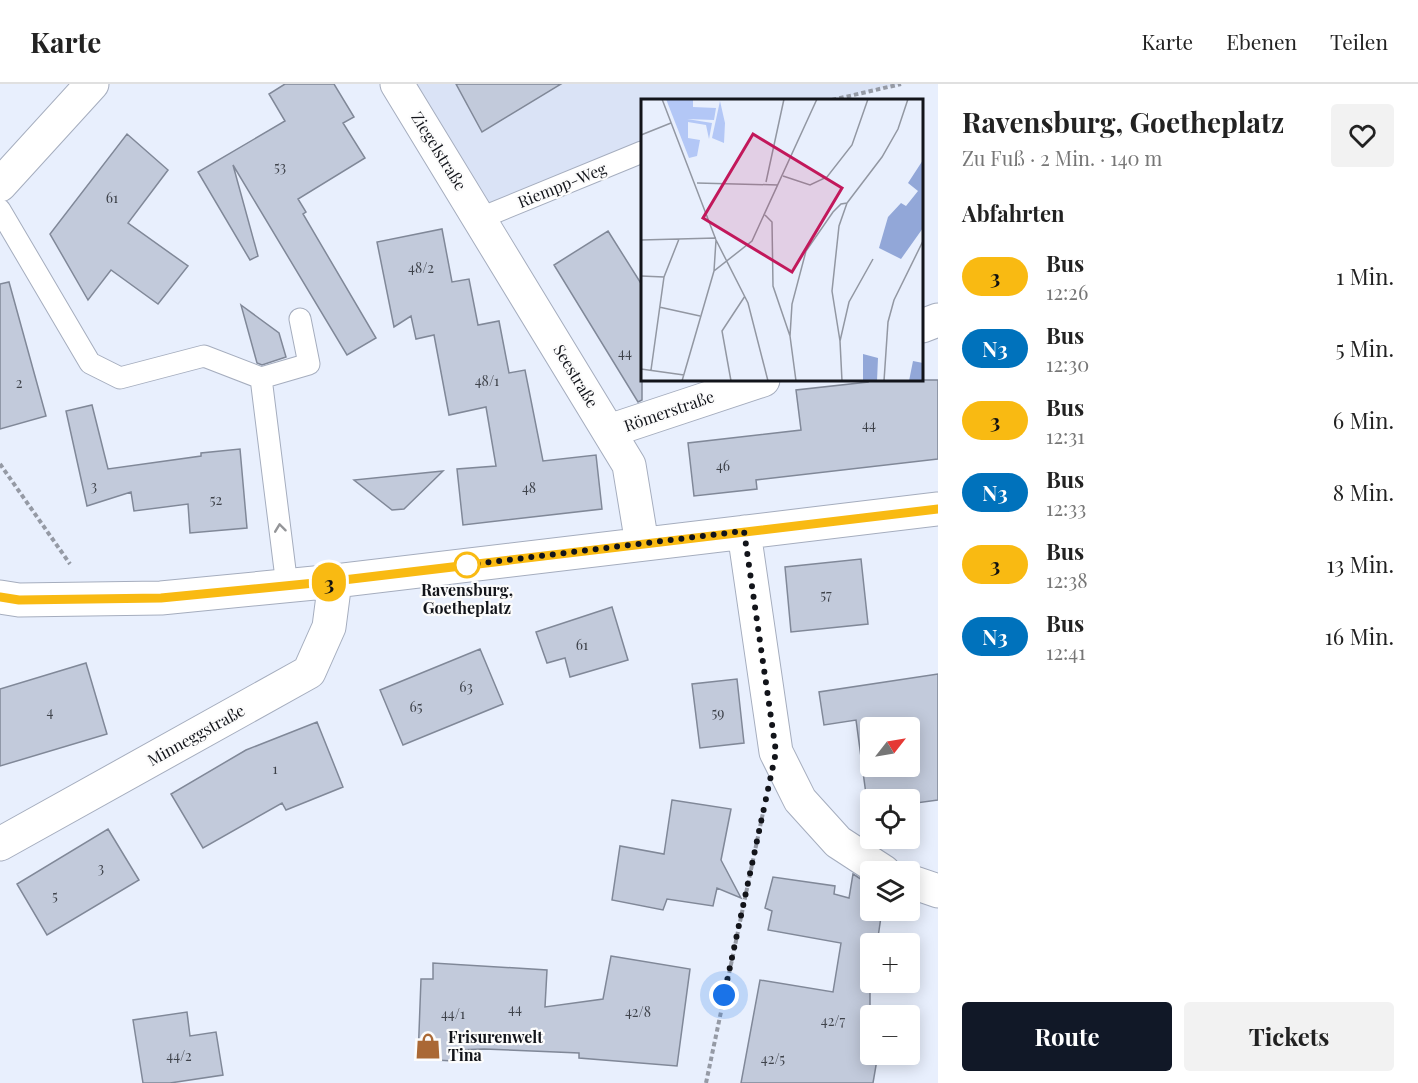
<!DOCTYPE html>
<html lang="de">
<head>
<meta charset="utf-8">
<style>
	body { margin:0; font-family:"Playfair Display",serif; background:#f2f2f2; color:#222; height:100vh; display:flex; flex-direction:column; font-size:22px; white-space:nowrap }
	* { box-sizing:border-box; margin:0 }
	p { font-size:20px; color:#767676 }
	.icon { flex:none; width:33px; height:33px; fill:none; stroke:currentColor; stroke-width:2; stroke-linecap:round; stroke-linejoin:round }
	.map { position:relative; flex:1; overflow:hidden }
	.drawer { display:flex; flex-direction:column; background:#fff; width:480px }
	.drawer>* { flex:none }
	.badge { padding:0 12px; border-radius:20px; font-size:21px; line-height:39px }
	.needle { width:39px; rotate:59deg }
	.fabs { position:absolute; left:860px; top:633px; display:grid; gap:12px }
	.fabs a { display:grid; place-items:center; width:60px; height:60px; border-radius:6px; background:#fff; box-shadow:0 3px 15px #0003; font-size:30px }
	.you { position:absolute; width:30px; height:30px; margin:-15px; border:4px solid #fff; border-radius:50%; background:#1a73e8; box-shadow:0 0 0 9px #1a73e833 }
	.map>.badge { position:absolute; translate:-50% -50%; box-shadow:0 0 0 3px #fff }
	h2 { padding:0 24px; font-size:22px; line-height:54px }
	.round { display:grid; place-items:center; flex:none; width:63px; height:63px; border-radius:6px; background:#f2f2f2 }
	.overview { display:flex; align-items:center; justify-content:space-between; height:102px; padding:0 24px }
	h1 { font-size:28px; font-weight:700; line-height:45px }
	.cta { display:flex; gap:12px; margin-top:auto; padding:12px 24px }
	.cta a { flex:1; height:69px; border-radius:6px; background:#111827; color:#fff; font-size:24px; font-weight:700; line-height:69px; text-align:center }
	.cta a+a { background:#f2f2f2; color:#222 }
	ul { padding:0; list-style:none }
	li { display:flex; align-items:center; gap:18px; height:72px; padding:0 24px }
	li div { flex:1 }
	li b { display:block; font-size:22px }
	li em { font-style:normal }
	li .badge { min-width:66px; font-weight:700; text-align:center }
	header { display:flex; align-items:center; gap:36px; box-sizing:border-box; height:84px; padding:0 30px; background:#fff; border-bottom:2px solid #e0e0e0 }
	header strong { font-size:28px }
	nav { display:flex; gap:33px; margin-inline-start:auto; font-size:21px }
	main { display:flex; flex:1; min-height:0 }
	.map>svg:first-child { display:block }
</style>
</head>
<body>
<header>
<strong>Karte</strong>
<nav><a>Karte</a><a>Ebenen</a><a>Teilen</a></nav>
</header>
<main>
<div class="map">
<svg width="938" height="999" viewBox="0 0 938 999">
	<rect width="100%" height="100%" fill="#e8effd"/>
	<path fill="#dae3f6" d="M397,0H901L832,16H642V68L481,134Z"/>
	<path fill="#c2cadb" stroke="#808898" stroke-width="1.5" fill-rule="evenodd" d="M285,0H334L354,33L343,39L365,74L298,115L306,128L303,130L376,254L347,271L233,81L258,172L250,176L198,88L285,37L269,10Z
		M456,0H561L482,48Z
		M127,50L168,86L128,139L188,182L158,220L111,186L88,216L50,150Z
		M442,145L452,198L469,195L478,241L499,237L509,289L525,286L543,377L596,371L602,425L463,441L457,385L496,382L486,323L449,331L434,251L416,255L411,232L394,243L377,158Z
		M608,147L642,201V316L638,318L554,181Z
		M9,198L46,332L0,345V200Z
		M241,221L279,249L286,273L262,281L257,279Z
		M868,296H938V375L756,396L757,405L694,412L688,359L801,346L796,306L868,298Z
		M92,321L108,385L201,372V369L240,365L247,444L190,449L188,420L134,427L131,408L87,422L66,327Z
		M443,387L404,425L392,426L354,396Z
		M861,475L868,540L791,548L785,483Z
		M612,523L628,576L570,593L565,574L547,579L536,548Z
		M480,565L503,620L403,661L380,606Z
		M86,579L107,650L0,682V605Z
		M938,590V716L909,720V716H870V725H868L856,636L824,641L819,608ZM870,644H909V682H870Z
		M737,595L744,659L700,664L692,600Z
		M317,638L343,703L286,726L282,719L203,764L171,710L246,666Z
		M672,716L731,725L721,776L741,814L717,804L713,822L667,815L663,826L612,816L620,762L664,770Z
		M108,745L139,796L47,851L17,800Z
		M853,790L870,801V826H882L877,860H870V922L885,923L884,932H870V970H878L873,999H741L760,896L833,908L841,859L768,846L772,827L765,824L773,793L835,802L834,810L849,814Z
		M611,872L690,885L677,982L579,974V969L484,965L455,966L453,977L418,975L421,895H433V879L547,886L545,923L603,915Z
		M187,928L190,952L216,948L223,991L170,999H143L133,936Z"/>
	<g fill="none" stroke-linecap="round" stroke-linejoin="round">
		<g stroke="#a5adbe" stroke-width="23">
			<path id="service" d="M0,126L90,279L120,294L204,272L261,294L309,280L300,235
				M481,134L642,68
				M261,294L287,502"/>
		</g>
		<g stroke="#a5adbe" stroke-width="35">
			<path id="minor" d="M397,0L629,381L642,460
				M0,101L92,0
				M922,242L938,236
				M609,347L763,296
				M744,448L776,668L800,716L838,758L884,788
				M0,513L19,516L161,514L335,497L938,425
				M0,760L309,588L329,543L335,497
				M909,797L938,807"/>
		</g>
		<path stroke="#959aa5" stroke-width="4" stroke-dasharray="4.5 3" stroke-linecap="butt" d="M832,16L901,0
			M0,380L70,480
			M706,999L764,724"/>
		<use href="#service" stroke="#fff" stroke-width="21"/>
		<use href="#minor" stroke="#fff" stroke-width="33"/>
	</g>
	<defs><path id="oneway-chevron" d="M-2-3.5L2.5 0L-2 3.5" fill="none" stroke-width="1.6" stroke-linecap="round" stroke-linejoin="round" transform="scale(1.5)"/></defs>
	<use stroke="#949598" href="#oneway-chevron" transform="translate(280 444) rotate(-97)"/>
	<g fill="none" stroke-linecap="round" stroke-linejoin="round">
		<g stroke="#fff" stroke-width="14">
			<path id="line" d="M0,513L19,516L161,514L335,497L938,425"/>
		</g>
		<use href="#line" stroke="#f9ba12" stroke-width="9"/>
		<path stroke="#12141a" stroke-width="6" stroke-dasharray="0 10.8" d="M467,481L744,447L776,668L724,911"/>
	</g>
	<defs>
		<g id="shop-bare" transform="scale(2.07)"><path d="M-5-2.5h2.3a2.7 3.5 0 0 1 5.4 0H5L5.5 6h-11ZM-1.5-2.5h3a1.5 2.3 0 0 0-3 0Z" fill="#aa6835" stroke="#fcfcfc" stroke-width="2.5" paint-order="stroke"/></g>
	</defs>
	<g fill-rule="evenodd">
		<use href="#shop-bare" x="428" y="962"/>
	</g>
	<circle fill="#fff" stroke="#f9ba12" stroke-width="3" cx="467" cy="481" r="12"/>
	<g text-anchor="middle" stroke-width="4.5" stroke-linejoin="round" paint-order="stroke">
		<g font-size="14" fill="#3e424a">
			<text x="280" y="88">53</text>
			<text x="112" y="119">61</text>
			<text x="421" y="189">48/2</text>
			<text x="625" y="274">44</text>
			<text x="487" y="302">48/1</text>
			<text x="19" y="304">2</text>
			<text x="869" y="346">44</text>
			<text x="723" y="387">46</text>
			<text x="94" y="407">3</text>
			<text x="529" y="409">48</text>
			<text x="216" y="421">52</text>
			<text x="826" y="516">57</text>
			<text x="582" y="566">61</text>
			<text x="466" y="608">63</text>
			<text x="416" y="628">65</text>
			<text x="50" y="633">4</text>
			<text x="718" y="634">59</text>
			<text x="275" y="690">1</text>
			<text x="101" y="789">3</text>
			<text x="55" y="817">5</text>
			<text x="515" y="930">44</text>
			<text x="638" y="933">42/8</text>
			<text x="453" y="935">44/1</text>
			<text x="833" y="942">42/7</text>
			<text x="179" y="977">44/2</text>
			<text x="773" y="980">42/5</text>
		</g>
		<g font-size="16" fill="#12141a" stroke="#fcfcfc">
			<text transform="translate(439 67) rotate(58)" y="6">Ziegelstraße</text>
			<text transform="translate(562 101) rotate(-22)" y="6">Riempp-Weg</text>
			<text transform="translate(576 292) rotate(59)" y="6">Seestraße</text>
			<text transform="translate(669 327) rotate(-19)" y="6">Römerstraße</text>
			<text transform="translate(196 651) rotate(-29)" y="6">Minneggstraße</text>
		</g>
		<g font-size="16" font-weight="bold" fill="#12141a" stroke="#fcfcfc">
			<text x="467" y="512">Ravensburg,<tspan x="467" dy="18">Goetheplatz</tspan></text>
		</g>
		<g font-size="16" font-weight="bold" fill="#12141a" stroke="#fcfcfc" text-anchor="start">
			<text x="448" y="959">Frisurenwelt<tspan x="448" dy="18">Tina</tspan></text>
		</g>
	</g>
	<g transform="translate(641 15)">
		<rect width="282" height="282" fill="#e8effd"/>
		<path d="M25,0H74L52,1V8L75,9L73,21L46,20L71,24L68,40L65,26L47,23V39L59,41L56,57L48,59ZM79,2L84,24L83,44L71,39Z" fill="#b3c7f6"/>
		<path d="M282,61V129L260,160L238,149L247,118L260,104L265,107L277,92L267,84ZM222,255L237,259L236,282H222ZM272,262L282,264V282H268Z" fill="#92a7d8"/>
		<path fill="none" stroke="#9297a2" stroke-width="1.5" d="M21,0L75,141L107,204L127,282M0,36L30,24M142,77L169,86L186,78L211,46L227,0M125,83L143,0M56,84L137,86M124,116L131,123L132,187L149,237M0,141L75,139M73,172L75,141M0,177L23,178M18,208L59,217M199,242L191,192L198,127L206,104M0,270L43,276M10,271L23,178L38,140M41,282L73,172L111,142L176,0M90,282L81,232L104,197M155,282L149,237L151,205L165,152L192,113L200,105L206,104L241,58L257,30L267,0M201,282L199,242L208,203L232,160M243,282L247,223L253,201L282,142"/>
		<path fill="#c2185b" fill-opacity="0.15" stroke="#c2185b" stroke-width="3" d="M112,35L201,89L151,173L62,119Z"/>
		<rect width="282" height="282" fill="none" stroke="#12141a" stroke-width="3"/>
	</g>
</svg>
<div class="fabs">
<a><svg class="needle" viewBox="-14 -14 28 28"><path d="M0-13l5 13h-10z" fill="#e53935"/><path d="M0 13l5-13h-10z" fill="#767676"/></svg></a>
<a><svg class="icon" aria-label="locate" viewBox="0 0 24 24"><circle cx="12" cy="12" r="6"/><path d="M12 2v4M12 18v4M2 12h4M18 12h4"/></svg></a>
<a><svg class="icon" aria-label="layers" viewBox="0 0 24 24"><path d="M12 4l9 5-9 5-9-5zM3 14l9 5 9-5"/></svg></a>
<a>+</a>
<a>−</a>
</div>
<div class="you" style="left:724px;top:911px"></div>
<b class="badge" style="left:329px;top:498px;background:#f9ba12;color:#111">3</b>
</div>
<section class="drawer">
<div class="overview"><div><h1>Ravensburg, Goetheplatz</h1><p>Zu Fuß · 2 Min. · 140 m</p></div><a class="round"><svg class="icon" aria-label="heart" viewBox="0 0 24 24"><path d="M12 20l-8-8c-3-5 5-10 8-4 3-6 11-1 8 4z"/></svg></a></div>
<h2>Abfahrten</h2>
<ul>
<li><span class="badge" style="background:#f9ba12;color:#111">3</span><div><b>Bus</b><p>12:26</p></div><em>1 Min.</em></li>
<li><span class="badge" style="background:#0072bc;color:#fff">N3</span><div><b>Bus</b><p>12:30</p></div><em>5 Min.</em></li>
<li><span class="badge" style="background:#f9ba12;color:#111">3</span><div><b>Bus</b><p>12:31</p></div><em>6 Min.</em></li>
<li><span class="badge" style="background:#0072bc;color:#fff">N3</span><div><b>Bus</b><p>12:33</p></div><em>8 Min.</em></li>
<li><span class="badge" style="background:#f9ba12;color:#111">3</span><div><b>Bus</b><p>12:38</p></div><em>13 Min.</em></li>
<li><span class="badge" style="background:#0072bc;color:#fff">N3</span><div><b>Bus</b><p>12:41</p></div><em>16 Min.</em></li>
</ul>
<div class="cta"><a>Route</a><a>Tickets</a></div>
</section>
</main>
</body>
</html>
